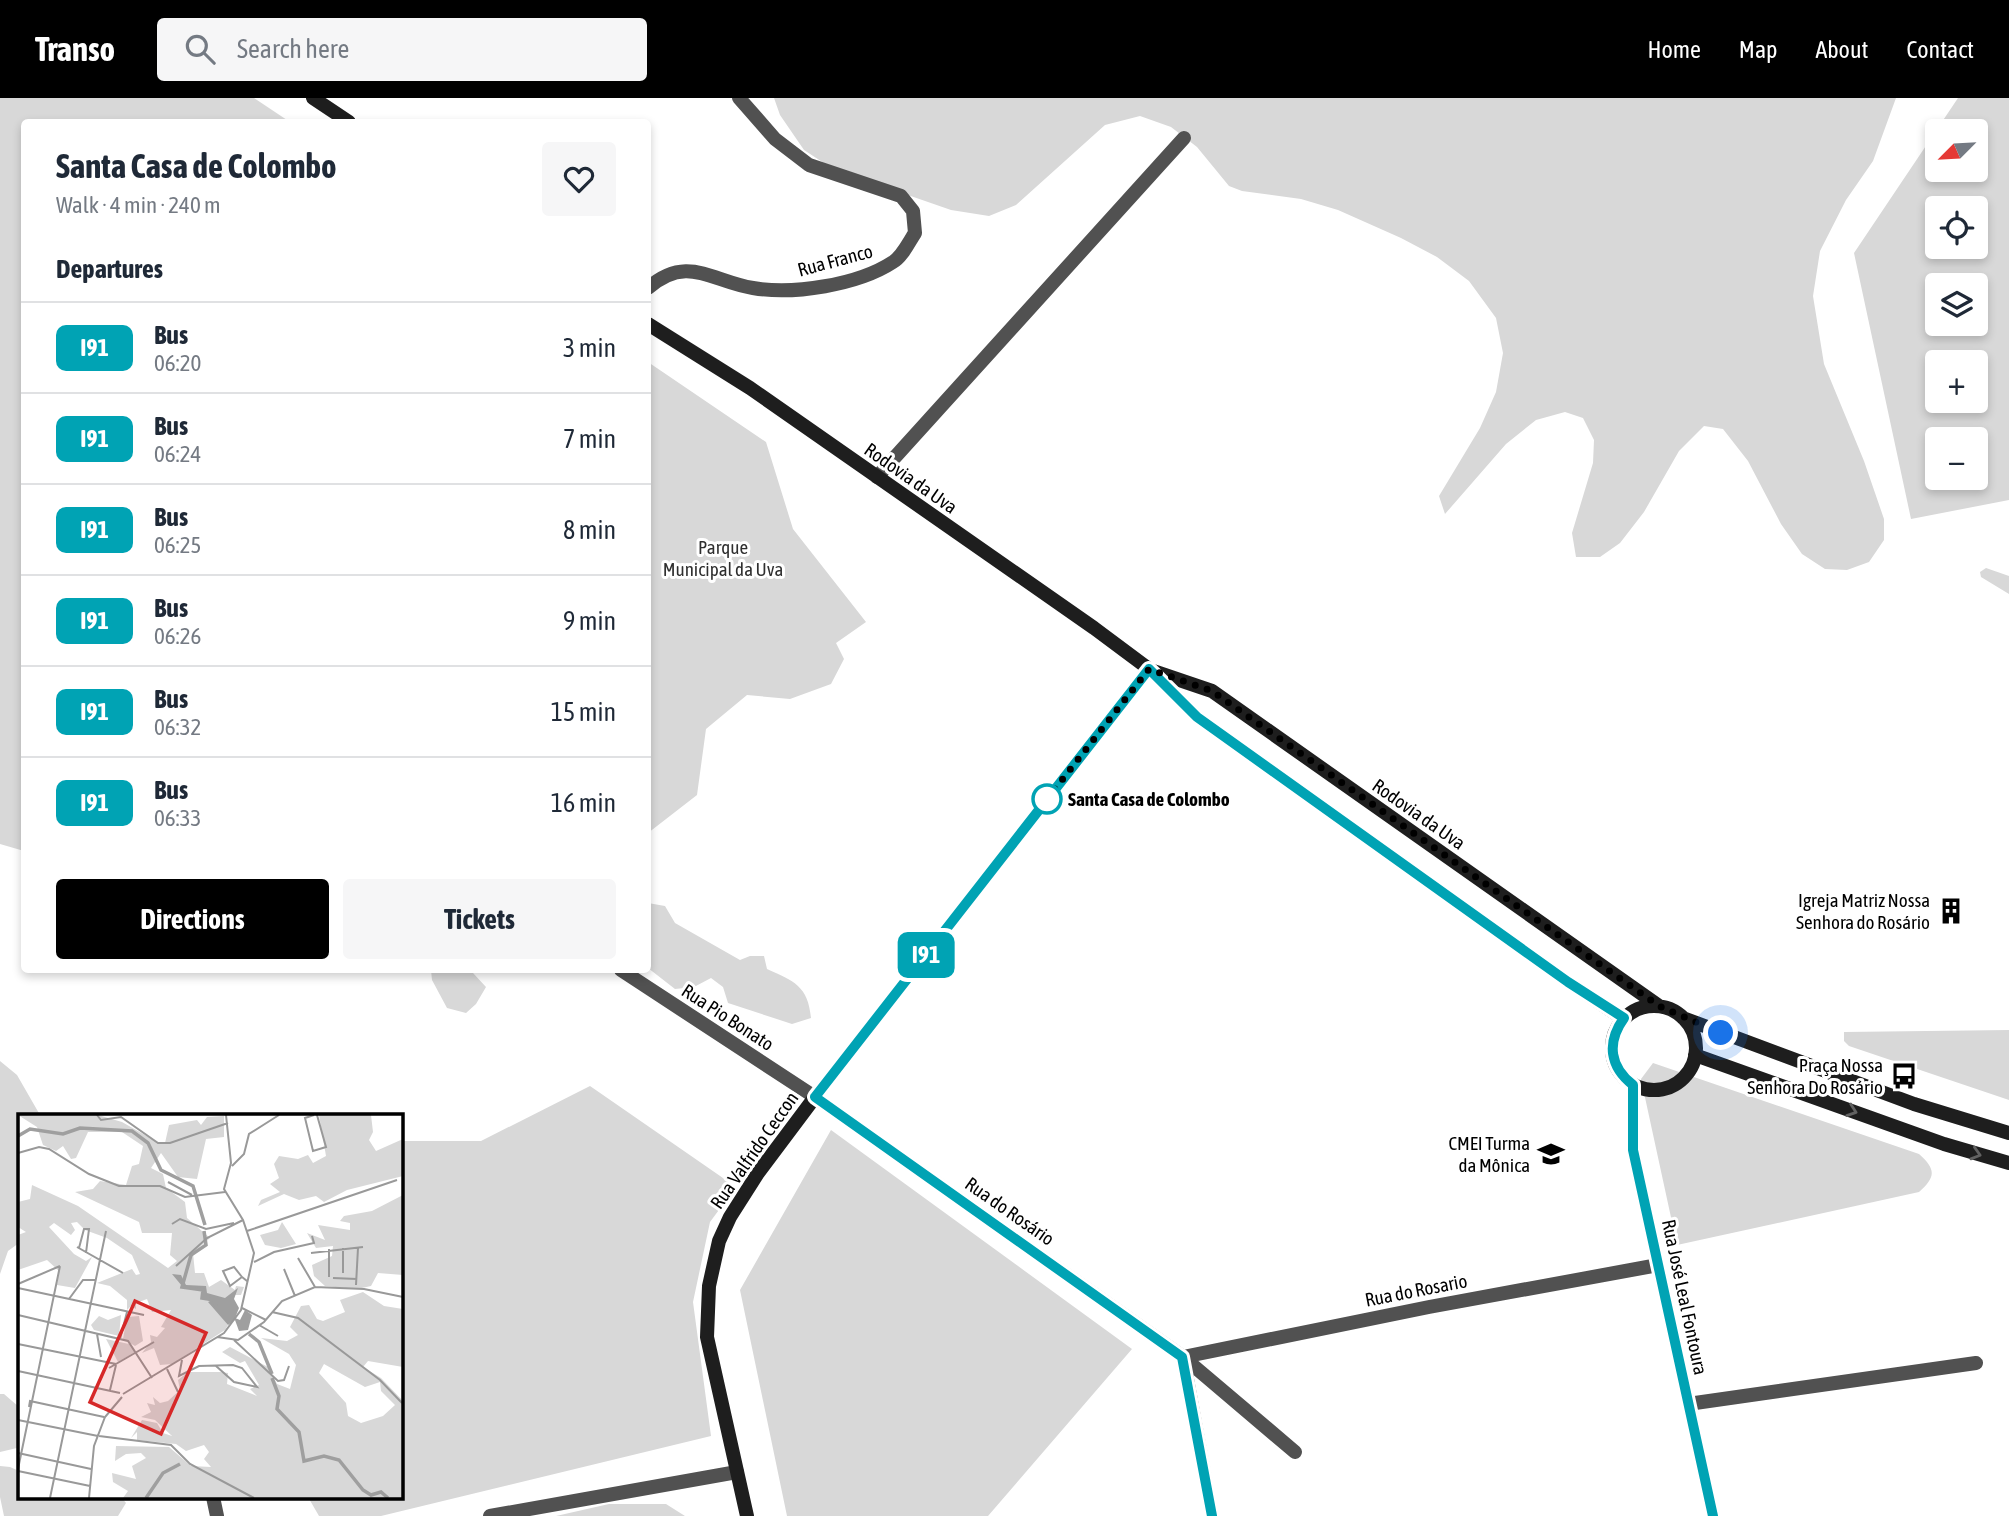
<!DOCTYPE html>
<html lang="en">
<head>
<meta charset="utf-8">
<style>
	body { margin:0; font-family:"Asap Condensed",sans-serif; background:#f6f6f7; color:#1f2937; height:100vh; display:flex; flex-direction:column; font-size:26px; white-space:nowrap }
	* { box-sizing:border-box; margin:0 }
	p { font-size:23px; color:#747a83 }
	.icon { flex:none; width:38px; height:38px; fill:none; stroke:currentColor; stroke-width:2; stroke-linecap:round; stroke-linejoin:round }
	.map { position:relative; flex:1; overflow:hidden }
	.details { position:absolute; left:21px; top:21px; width:630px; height:854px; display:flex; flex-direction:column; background:#fff; border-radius:7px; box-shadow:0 4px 10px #0003 }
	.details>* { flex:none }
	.badge { padding:0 14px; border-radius:10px; font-size:24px; line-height:46px }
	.needle { width:46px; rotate:246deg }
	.tools { position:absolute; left:1925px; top:21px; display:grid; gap:14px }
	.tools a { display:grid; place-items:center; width:63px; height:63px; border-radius:7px; background:#fff; box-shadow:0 4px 10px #0003; font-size:35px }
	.you { position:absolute; width:35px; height:35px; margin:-18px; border:5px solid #fff; border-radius:50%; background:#1a73e8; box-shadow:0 0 0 10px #1a73e833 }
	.map>.badge { position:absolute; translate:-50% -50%; box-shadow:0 0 0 4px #fff }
	h2 { padding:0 35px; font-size:26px; line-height:63px }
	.round { display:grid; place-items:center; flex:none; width:74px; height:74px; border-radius:7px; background:#f6f6f7 }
	.head { display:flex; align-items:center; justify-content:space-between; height:119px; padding:0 35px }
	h1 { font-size:33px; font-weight:700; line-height:52px }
	.cta { display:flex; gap:14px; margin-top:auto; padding:14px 35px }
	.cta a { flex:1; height:80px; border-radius:7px; background:#000; color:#fff; font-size:28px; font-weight:700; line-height:80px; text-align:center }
	.cta a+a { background:#f6f6f7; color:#1f2937 }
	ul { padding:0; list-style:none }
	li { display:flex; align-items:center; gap:21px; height:91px; padding:0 35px; border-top:2px solid #e0e1e3 }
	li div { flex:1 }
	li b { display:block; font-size:26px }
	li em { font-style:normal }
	li .badge { min-width:77px; font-weight:700; text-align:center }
	header { display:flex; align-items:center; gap:42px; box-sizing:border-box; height:98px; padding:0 35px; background:#000; color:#fff }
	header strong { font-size:33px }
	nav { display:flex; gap:38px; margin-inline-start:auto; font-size:24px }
	.search { width:490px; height:63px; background:#f6f6f7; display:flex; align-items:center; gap:18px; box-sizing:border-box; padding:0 24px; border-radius:7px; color:#747a83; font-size:26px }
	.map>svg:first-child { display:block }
</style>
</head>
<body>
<header>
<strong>Transo</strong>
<div class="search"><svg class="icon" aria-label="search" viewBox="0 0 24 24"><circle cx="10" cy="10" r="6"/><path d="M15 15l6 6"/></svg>Search here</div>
<nav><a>Home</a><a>Map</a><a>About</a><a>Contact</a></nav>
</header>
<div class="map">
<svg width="2009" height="1418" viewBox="0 0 2009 1418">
	<rect width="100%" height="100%" fill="#fff"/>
	<path fill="#d8d8d8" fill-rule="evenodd" d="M0,0H254L290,24H24V753L0,746Z
		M774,0H1896L1873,63L1846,102L1820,153L1813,198L1824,266L1864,363L1884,421V442L1869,464L1847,472L1825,471L1802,456L1781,426L1748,363L1723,331L1704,328L1679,353L1644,414L1620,445L1600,459H1576L1572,435L1593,365L1594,342L1583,320L1565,314L1536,322L1506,346L1445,416L1439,398L1480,330L1496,294L1503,255L1496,220L1469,183L1437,159L1401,140L1338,112L1301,101L1242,93L1229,88L1197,49L1171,29L1140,18L1105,27L1016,107L989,118L951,112L833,71L804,52L780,17Z
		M1958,0H2009V402L1911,421L1854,155ZM1937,33H1976V72H1937ZM1937,110H1976V149H1937ZM1937,187H1976V226H1937ZM1937,264H1976V303H1937ZM1937,341H1976V380H1937Z
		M648,264L766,344L793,431L866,524L836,545L844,561L831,586L790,601L747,597L706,631L697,697L648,735Z
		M1986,470L2009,478V496L1981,479L1980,474Z
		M648,805L665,808L675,825L740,862L750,858H764L767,871C794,883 808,888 811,920L792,926L728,905L723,889L711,880L694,889L675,891L648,870Z
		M431,872H475L473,875L486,889L476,906L466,915L447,910L432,882Z
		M2009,932V1002L1849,948L1844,943V934Z
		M0,963L17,977L40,1017H19V1145L8,1153L0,1176Z
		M1653,965L1919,1056C1936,1071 1936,1079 1919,1094L1677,1147L1641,981Z
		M590,988L736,1089L710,1124L693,1204L711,1338L381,1418H319L308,1399H401L402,1043H481Z
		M831,1032L1132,1251L988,1418H787L740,1192Z
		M0,1296H4L19,1309V1347L17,1350L0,1354Z
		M0,1368L10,1369L19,1373V1399H121L126,1405L118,1418H4L0,1399Z
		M609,1406H666L685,1418H556Z"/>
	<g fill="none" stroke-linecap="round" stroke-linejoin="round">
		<path stroke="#515151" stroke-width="14" d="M648,190C687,156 711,183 753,190C793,197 858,187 893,164C902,159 909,144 915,135L913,113L901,98L809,67L775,41L739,0
			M877,379L1184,40
			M621,872L815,999L1183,1259L1295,1354
			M1183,1259L1429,1209L1658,1167
			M1183,1259L1212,1418
			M1688,1306L1976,1265
			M213,1399L217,1418
			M490,1418L737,1374"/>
		<path stroke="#1e1e1e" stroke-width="14" d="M313,0L349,24
			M648,226L750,290L1094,530L1149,571L1197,619L1568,884L1624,921
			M1153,573L1212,593L1659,908
			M1612 950a42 42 0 1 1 84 0a42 42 0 1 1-84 0Z
			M1683,920L1914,1006L2009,1035
			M1695,957L1944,1046L2009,1065
			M1633,987V1052L1713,1418
			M747,1418L707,1239L709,1188L719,1143L730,1119L758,1075L815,999L1149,571"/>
	</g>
	<defs><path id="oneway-chevron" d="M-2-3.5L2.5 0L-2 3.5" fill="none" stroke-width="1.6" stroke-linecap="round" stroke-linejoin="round" transform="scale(1.75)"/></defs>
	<g stroke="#626262">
		<use href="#oneway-chevron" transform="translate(1852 1013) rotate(19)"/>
		<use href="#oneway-chevron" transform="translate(1976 1056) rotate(17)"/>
	</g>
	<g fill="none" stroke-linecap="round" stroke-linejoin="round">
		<g stroke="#fff" stroke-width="16">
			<path id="line" d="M1212,1418L1182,1259L815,999L1149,571L1197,619L1568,884L1624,920C1606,945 1610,969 1633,987V1052L1713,1418"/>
		</g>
		<use href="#line" stroke="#00a3b4" stroke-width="10"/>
		<path stroke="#000" stroke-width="7" stroke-dasharray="0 12.6" d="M1047,701L1149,571L1212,593L1659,908L1721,935"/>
	</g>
	<defs>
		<g id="building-bare" transform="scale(2.1)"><path d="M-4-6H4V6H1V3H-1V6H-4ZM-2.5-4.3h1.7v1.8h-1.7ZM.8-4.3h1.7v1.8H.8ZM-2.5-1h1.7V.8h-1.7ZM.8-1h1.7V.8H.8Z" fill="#000" stroke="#fff" stroke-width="2.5" paint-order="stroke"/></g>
		<g id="bus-bare" transform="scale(2.1)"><path d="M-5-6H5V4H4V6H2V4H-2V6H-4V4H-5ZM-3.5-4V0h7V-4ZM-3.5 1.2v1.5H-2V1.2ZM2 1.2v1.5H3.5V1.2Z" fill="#000" stroke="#fff" stroke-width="2.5" paint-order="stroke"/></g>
		<g id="school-bare" transform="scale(2.1)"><path d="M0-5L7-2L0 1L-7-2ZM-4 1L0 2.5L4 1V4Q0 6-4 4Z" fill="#000" stroke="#fff" stroke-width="2.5" paint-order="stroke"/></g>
	</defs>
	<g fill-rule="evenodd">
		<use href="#building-bare" x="1951" y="813"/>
		<use href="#bus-bare" x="1904" y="978"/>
		<use href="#school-bare" x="1551" y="1056"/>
	</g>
	<circle fill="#fff" stroke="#00a3b4" stroke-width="3.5" cx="1047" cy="701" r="14"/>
	<g text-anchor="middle" stroke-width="6" stroke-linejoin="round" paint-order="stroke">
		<g font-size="19" fill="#000" stroke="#fff">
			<text transform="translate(835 162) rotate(-15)" y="7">Rua Franco</text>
			<text transform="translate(911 380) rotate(35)" y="7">Rodovia da Uva</text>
			<text transform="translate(1419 716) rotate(35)" y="7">Rodovia da Uva</text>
			<text transform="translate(728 919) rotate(33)" y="7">Rua Pio Bonato</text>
			<text transform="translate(754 1052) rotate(-55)" y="7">Rua Valfrido Ceccon</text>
			<text transform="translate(1010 1113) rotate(35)" y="7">Rua do Rosário</text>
			<text transform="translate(1416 1192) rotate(-11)" y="7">Rua do Rosario</text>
			<text transform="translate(1685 1199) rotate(78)" y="7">Rua José Leal Fontoura</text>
		</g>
		<g font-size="19" fill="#2f2f2f" stroke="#fff">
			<text x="723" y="456">Parque<tspan x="723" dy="22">Municipal da Uva</tspan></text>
		</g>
		<g font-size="19" font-weight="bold" fill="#000" stroke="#fff" text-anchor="start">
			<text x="1068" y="708">Santa Casa de Colombo</text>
		</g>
		<g font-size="19" fill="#000" stroke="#fff" text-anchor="end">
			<text x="1930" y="809">Igreja Matriz Nossa<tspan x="1930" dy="22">Senhora do Rosário</tspan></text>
			<text x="1883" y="974">Praça Nossa<tspan x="1883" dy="22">Senhora Do Rosário</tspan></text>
			<text x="1530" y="1052">CMEI Turma<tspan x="1530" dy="22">da Mônica</tspan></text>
		</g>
	</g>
	<g transform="translate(18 1016)">
		<rect width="385" height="385" fill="#fff"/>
		<path d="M0,1H80L104,8L141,29H147L151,11L179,6L183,11L189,3L206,2V23L188,25L179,65L160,63L143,39L133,54L145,60L148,74L167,88L169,104L192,124L175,139L177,159H186L191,173L203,166L217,176L218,172L226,173L223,181H211L212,188L201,199L210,211L207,216L154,250L142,251L136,234L124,239L133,228L132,221L139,223L147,214L143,213L153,196L134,198L129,185L118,189V195L113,192L109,196V186L92,172L79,169L114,155L118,161L122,160L114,141L89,124L67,116L59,108L53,109L57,116L53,121L36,109L31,113L56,140L68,147L74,143L57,174L39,171L41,157L29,146L0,156V121L8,118L0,113V88L12,85L14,71L60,92L150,154L159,147L152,141L154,119H124L121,108L57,78L75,75L82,67L108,71L114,52L121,50L125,32L104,18H70L58,44L53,45L45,32L38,37L25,31L19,13ZM301,1H353L355,18L351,26L358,37L385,25V62L329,76L306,88L298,82L281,86L266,80L240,92L243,86L262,78L252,70L261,64L256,50L261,42L280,45L290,41L295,49L308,42ZM385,81V161L360,159L353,172L339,175L307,172L296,162L294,151L314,142L315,132L298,134L289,119L307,126L300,111L332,116V109L322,107L326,102L354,97ZM264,108L278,130L263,134L247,131L242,121L260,116ZM345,178L366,192L385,195V253L350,247L345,253L363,264L385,287V384H105L110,377L95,368L94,359L118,365L114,352L128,344L123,339L108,340L97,347L98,332L151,333L173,352L193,353L186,345L191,338L186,331L168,337L158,330L119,326V318L113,324L124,306L139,309L145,319L154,322L137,306L123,303L133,298L129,289L137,291L135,283L142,289L150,287L162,276L160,266L170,258H202L210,259L209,270L239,282L232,275L241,271L227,247L222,249L204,238L212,233L250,253L259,270L272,275L278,251L271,240L243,224L269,227L280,221L272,213L283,192L291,191L299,205L305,207L327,198L322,186ZM306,250L347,273L362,268L363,277L377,291L365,302L343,309L330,302L328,289L301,259ZM103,201L101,222L76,216L73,211L81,202L90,206ZM121,202L125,227L117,232L105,225L109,203ZM88,225L111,230L117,238L100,248Z" fill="#d8d8d8" fill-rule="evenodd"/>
		<path d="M154,160L163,161L168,171L188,172L189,179L207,184L220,174L216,185L221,194L217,204L222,206L227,196L234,201L230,216L221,217L217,206L210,211L190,188L196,185L183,183L184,176L164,172Z" fill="#9f9f9f"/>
		<path fill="none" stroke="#9f9f9f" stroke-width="3.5" d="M0,22L12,15L45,20L62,14L114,17L130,29L143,56L175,72L187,111M186,117L188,131L173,141L164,173L185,176L184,184L196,186L198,192M231,220L241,228L254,260M254,264L261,282L259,295L281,318L286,347L306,342L321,346L345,376L353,381L363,378L370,384M128,384L145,359L162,350"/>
		<path fill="none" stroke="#999" stroke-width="2" d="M79,1L83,6L103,3L140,29H152L210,9M296,1L287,4L295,37L308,33L299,1M0,39L21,33L31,35L71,60L101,72H142L167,83L207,78M214,52L226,40L231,20L261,1M150,68L174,81M154,110L162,105L188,115L216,109M229,117L379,66M59,133L105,159M61,134L66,115H71L68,139M325,134V159M293,139L345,133M280,144L297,173M236,148L256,138L296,129L294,122M158,152L189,124L225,106M266,155L277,182M224,163L216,153L205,157L212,172L224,163L229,167M311,163V135M315,164L339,165M0,170L42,152M338,171L340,134M0,174L126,201M51,185L65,166H78M224,194L248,206M254,198L280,204L362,266L384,289M0,201L110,227L134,264M241,211L260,222M79,220L83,243M199,223L220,226L246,208L264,187L297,173L346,175L385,183M102,225L109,198M216,226L260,267L266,266L271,252M0,230L98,250M164,246L161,262L181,252L215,251L224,254L239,273L216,268L198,252M91,254L136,228M149,255L160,278M0,257L102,279M92,276L98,251M105,280L206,219L223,196L236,139L225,106L206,75L213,49L208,1M11,293L12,287L86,303M0,306L80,322M81,322L153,331L172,350L236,384M0,339L73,355M0,355L42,152M0,357L72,372M32,384L88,117M71,384L76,332L87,303L104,283"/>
		<path fill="#d62828" fill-opacity="0.15" stroke="#d62828" stroke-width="3.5" d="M117,187L188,219L143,320L72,288Z"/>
		<rect width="385" height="385" fill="none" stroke="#000" stroke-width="3.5"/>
	</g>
</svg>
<div class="tools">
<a><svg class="needle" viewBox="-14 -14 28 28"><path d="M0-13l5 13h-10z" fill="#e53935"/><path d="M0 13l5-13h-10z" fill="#747a83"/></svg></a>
<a><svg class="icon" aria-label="locate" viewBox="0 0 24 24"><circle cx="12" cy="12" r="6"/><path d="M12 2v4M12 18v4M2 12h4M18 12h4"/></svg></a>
<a><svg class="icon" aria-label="layers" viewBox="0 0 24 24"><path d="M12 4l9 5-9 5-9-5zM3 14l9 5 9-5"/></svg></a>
<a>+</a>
<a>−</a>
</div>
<div class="you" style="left:1721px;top:935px"></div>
<b class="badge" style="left:926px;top:857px;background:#00a3b4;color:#fff">I91</b>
<section class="details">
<div class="head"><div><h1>Santa Casa de Colombo</h1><p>Walk · 4 min · 240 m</p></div><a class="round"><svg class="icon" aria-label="heart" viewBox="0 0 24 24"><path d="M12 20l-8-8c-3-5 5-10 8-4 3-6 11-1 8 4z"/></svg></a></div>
<h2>Departures</h2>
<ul>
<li><span class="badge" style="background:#00a3b4;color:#fff">I91</span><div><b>Bus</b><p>06:20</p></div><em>3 min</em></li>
<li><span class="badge" style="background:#00a3b4;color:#fff">I91</span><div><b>Bus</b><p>06:24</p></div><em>7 min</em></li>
<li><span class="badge" style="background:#00a3b4;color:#fff">I91</span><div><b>Bus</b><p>06:25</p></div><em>8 min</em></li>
<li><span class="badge" style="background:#00a3b4;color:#fff">I91</span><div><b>Bus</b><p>06:26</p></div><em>9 min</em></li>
<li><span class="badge" style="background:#00a3b4;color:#fff">I91</span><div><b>Bus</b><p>06:32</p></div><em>15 min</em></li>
<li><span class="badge" style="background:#00a3b4;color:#fff">I91</span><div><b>Bus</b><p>06:33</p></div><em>16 min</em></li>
</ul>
<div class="cta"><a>Directions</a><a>Tickets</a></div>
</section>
</div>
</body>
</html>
